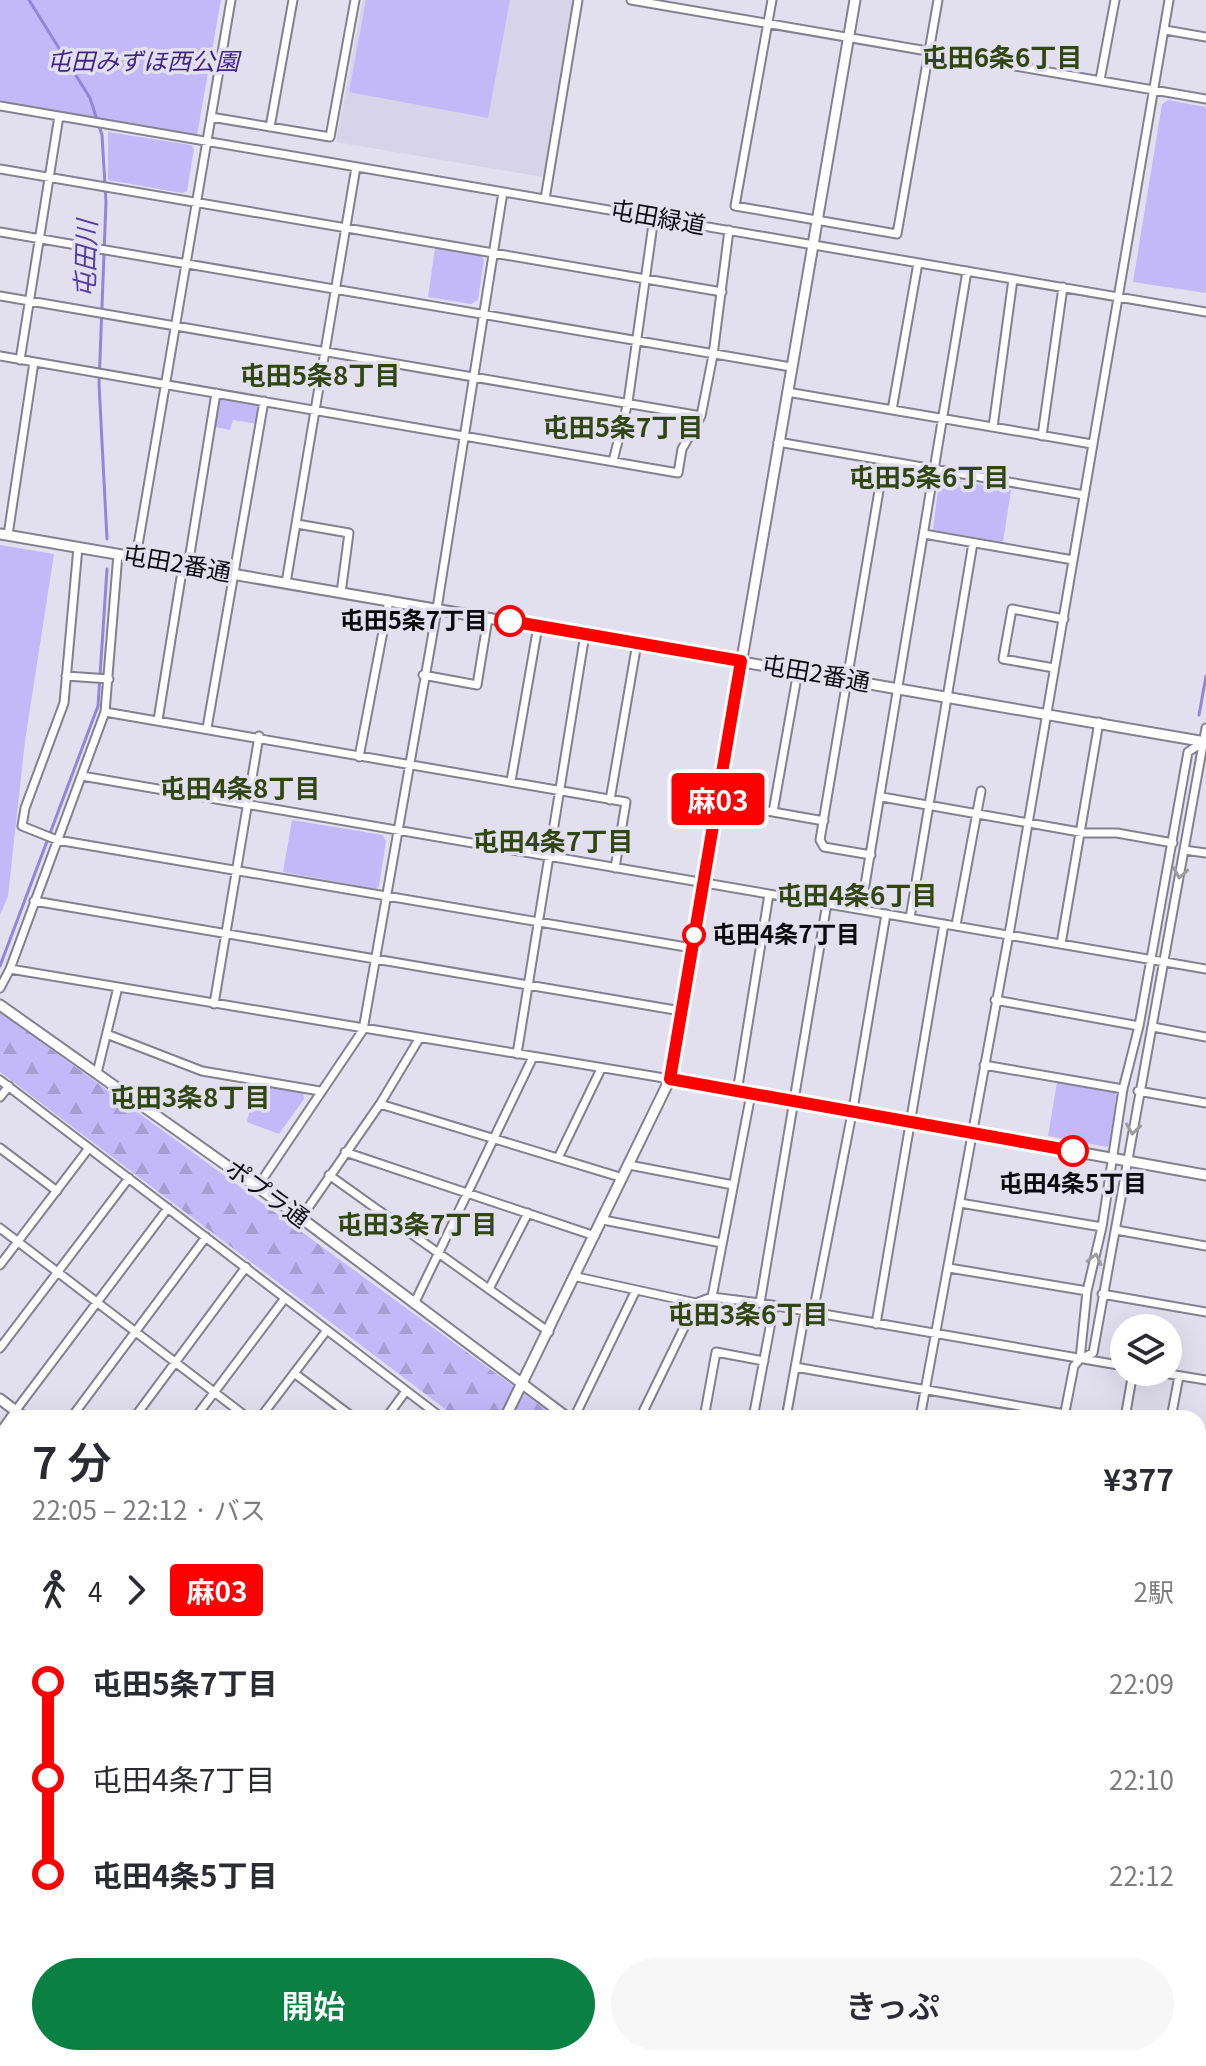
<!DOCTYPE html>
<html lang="ja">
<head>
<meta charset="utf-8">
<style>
	body { margin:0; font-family:Georgia,"Noto Sans JP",serif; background:#f7f7f7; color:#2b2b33; height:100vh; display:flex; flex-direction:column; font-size:30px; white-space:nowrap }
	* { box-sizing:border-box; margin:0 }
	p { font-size:26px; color:#7c7c81 }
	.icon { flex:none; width:44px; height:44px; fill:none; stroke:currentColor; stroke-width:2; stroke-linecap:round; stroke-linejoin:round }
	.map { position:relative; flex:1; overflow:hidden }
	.side { position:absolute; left:0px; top:1410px; width:1206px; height:656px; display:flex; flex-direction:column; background:#fff; border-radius:24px 24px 0 0; box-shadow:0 8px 32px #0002 }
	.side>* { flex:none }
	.badge { padding:0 16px; border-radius:6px; font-size:28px; line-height:52px }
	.fabs { position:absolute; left:1110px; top:1314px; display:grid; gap:16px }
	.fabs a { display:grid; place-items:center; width:72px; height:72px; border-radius:50%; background:#fff; box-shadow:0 8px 32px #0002; font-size:40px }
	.map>.badge { position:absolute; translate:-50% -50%; box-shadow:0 0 0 4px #fff }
	.legs { display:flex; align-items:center; gap:12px; height:88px; padding:0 32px; font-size:26px }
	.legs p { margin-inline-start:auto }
	.head { display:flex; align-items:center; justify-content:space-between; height:136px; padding:0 32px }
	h1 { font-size:44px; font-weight:600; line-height:60px }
	.button { display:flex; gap:16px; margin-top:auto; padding:16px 32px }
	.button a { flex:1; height:92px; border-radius:48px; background:#0b8043; color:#fff; font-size:32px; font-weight:600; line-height:92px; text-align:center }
	.button a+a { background:#f7f7f7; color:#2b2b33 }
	ul { padding:0 32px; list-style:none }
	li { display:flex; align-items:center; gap:28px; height:96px; font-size:30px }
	li i { display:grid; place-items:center; width:12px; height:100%; margin:0 10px; background:currentColor }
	li i::after { content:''; width:20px; height:20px; margin:-10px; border:6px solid; border-radius:50%; background:#fff }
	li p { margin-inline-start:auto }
	li:first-child i { background:linear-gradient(#0000 50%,currentColor 0) }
	li:last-child i { background:linear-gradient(currentColor 50%,#0000 0) }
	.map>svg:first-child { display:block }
</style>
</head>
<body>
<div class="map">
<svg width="1206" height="2066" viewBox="0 0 1206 2066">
	<defs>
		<pattern id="forest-firs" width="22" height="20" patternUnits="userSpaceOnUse" patternTransform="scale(2)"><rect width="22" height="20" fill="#c3b9f8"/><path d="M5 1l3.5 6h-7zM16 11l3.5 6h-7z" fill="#a69ed3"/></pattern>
	</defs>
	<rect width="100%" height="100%" fill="#e2e0ef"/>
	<path fill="#d7d4ea" d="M363,0H573L543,177L336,142Z
		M55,2058H296L291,2066H50Z"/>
	<path fill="#c3b9f8" d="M0,0H221L197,135L0,101Z
		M366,0H510L488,118L349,92Z
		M1168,100L1206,107V293L1133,282L1162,104Z
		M108,132L191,145L194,149L187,191L182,193L108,180Z
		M435,248L481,256L484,260L478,300L471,304L428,297Z
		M221,395L261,403L257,424L233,420L230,430L215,427Z
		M943,478L1011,490L1003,542L933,530L939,481Z
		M0,545L54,554L25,741L8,896L0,915Z
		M292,820L383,835L386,841L379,886L376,889L283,872Z
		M1057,1082L1116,1093L1110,1144L1107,1147L1048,1136Z
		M255,1086L303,1093L304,1099L279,1134L247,1122Z
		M89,2058H200L194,2066H100Z"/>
	<path fill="url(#forest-firs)" d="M0,1012L557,1418H457L0,1072Z
		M1198,1893L1206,1899V1989L1198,1983Z"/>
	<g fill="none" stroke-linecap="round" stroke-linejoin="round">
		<path stroke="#9585d7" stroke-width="3" d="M29,0L90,98L102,135L106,202L99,384L107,539
			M1199,715L1206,676
			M0,966L98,706L107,569"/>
		<g stroke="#83818e" stroke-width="11">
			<path id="minor" d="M631,0L1206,99
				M772,0L735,206L897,234L938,0
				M1165,30L1206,37
				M1100,80L1115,0
				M0,106L1206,312
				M211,117L330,137L355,0
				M270,127L293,0
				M0,169L722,292
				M545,199L578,0
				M0,232L791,367
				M0,296L701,416
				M0,356L678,473L682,449L701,416L713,355L729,230
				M20,360L59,116
				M787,392L1092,444
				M892,410L918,263
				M993,427L1013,279
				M1042,436L1063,287
				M778,442L1084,495
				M613,461L628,402L654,217
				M297,524L349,533L341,593
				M924,534L1073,560
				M8,535L34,362
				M78,547L64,703L25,808L22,826L57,840L692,948
				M136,557L231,0
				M188,566L216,393
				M286,583L356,167
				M1054,668L1003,659L1012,609L1064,619
				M423,675L477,685L488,618
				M66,676L109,679
				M105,712L626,802L615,868
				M158,720L183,565
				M207,728L264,401
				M1203,742L1188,752L1139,1026L1123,1089L1102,1227L1087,1291L1080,1359L1093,1353L1206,728
				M359,757L389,600
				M82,776L1206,969
				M511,781L538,626
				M882,797L1085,833H1117L1173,843
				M610,800L637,643
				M717,802L773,812L798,671
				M773,812L824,821
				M1184,850L1206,853
				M871,855L824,847L820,840L884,461
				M34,901L681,1011
				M861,909L967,271
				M910,918L973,543
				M956,925L981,791
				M1061,944L1099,722
				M10,969L670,1079
				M0,988L10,969L105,712L118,554
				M995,1000L1139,1026
				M214,1004L259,736
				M1153,1027L1206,1037
				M109,1035L202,1071L320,1091
				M517,1054L585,634
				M984,1065L1123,1089
				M97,1073L118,987
				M0,1080L442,1418
				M1138,1091L1206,1103
				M737,1092L769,894
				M0,1097L9,1086
				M380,1104L623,1178
				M0,1148L57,1191
				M345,1152L595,1236
				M558,1158L601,1069
				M629,1165L733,1185
				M329,1175L549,1332
				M258,1186L363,1030L435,621L503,192
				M960,1203L1102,1227
				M301,1218L380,1104L419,1039
				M603,1220L722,1243
				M0,1228L248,1418
				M1116,1230L1206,1246
				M0,1265L89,1148
				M949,1268L1087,1291
				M577,1277L696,1303L712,1297L760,1303L1124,1366
				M489,1289L528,1213
				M1102,1294L1206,1312
				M712,1297L751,1094
				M760,1303L827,903
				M414,1304L533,1057
				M813,1313L854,1103L886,914
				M876,1324L944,924
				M0,1348L129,1178
				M795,1367L1065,1414
				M1157,1372L1206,1380
				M294,1373L354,1418
				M1064,1417L1074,1366L1080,1359
				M10,1418L168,1208
				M71,1418L206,1237
				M134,1418L246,1267
				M195,1418L285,1298
				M260,1418L327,1330
				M386,1418L406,1391
				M574,1418L636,1290
				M640,1418L696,1303
				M704,1418L716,1352L764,1361
				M753,1418L774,1306
				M786,1418L805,1312
				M920,1418L1011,923L1169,0
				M1125,1418L1133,1372
				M1171,1418L1179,1376
				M0,1432L8,1421
				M0,1487L8,1493
				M1198,1492L1206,1494
				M0,1572L8,1578
				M1198,1600L1206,1556
				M0,1601L8,1590
				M0,1657L8,1663
				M0,1744L8,1750
				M1198,1752L1206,1707
				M0,1857L8,1846
				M0,1911L8,1917
				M0,1939L8,1928
				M1198,1991L1206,1997
				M0,2025L8,2014
				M422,2058L433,2066
				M645,2058L656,2066
				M750,2058L761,2066
				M1093,2058L1104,2066
				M299,2066L305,2058
				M363,2066L369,2058
				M489,2066L495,2058
				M550,2066L555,2058
				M673,2066L679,2058
				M799,2066L805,2058
				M931,2066L936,2058
				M1194,2066L1206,2049"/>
		</g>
		<g stroke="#83818e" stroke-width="13">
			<path id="tertiary" d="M0,534L1206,742
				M0,1005L301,1218L568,1418
				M670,1079L1206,1175
				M0,1399L25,1418
				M505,1418L670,1079L855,0
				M1198,1607L1206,1608
				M1198,1873L1206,1862
				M1198,1885L1206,1891
				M868,2058L879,2066
				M40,2066L46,2058
				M1057,2066L1063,2058"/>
		</g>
		<use href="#minor" stroke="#fff" stroke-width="7"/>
		<use href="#tertiary" stroke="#fff" stroke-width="9"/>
	</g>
	<defs><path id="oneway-chevron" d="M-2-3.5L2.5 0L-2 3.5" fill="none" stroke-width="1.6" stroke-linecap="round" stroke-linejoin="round" transform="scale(2)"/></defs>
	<g stroke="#9d9d9f">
		<use href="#oneway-chevron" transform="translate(1180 873) rotate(100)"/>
		<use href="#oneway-chevron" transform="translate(1133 1129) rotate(98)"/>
		<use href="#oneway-chevron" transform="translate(1095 1259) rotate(-77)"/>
	</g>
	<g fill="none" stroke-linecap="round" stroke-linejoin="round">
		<g stroke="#fff" stroke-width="18">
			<path id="line-1" d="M510,621L741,661L670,1079L1073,1151"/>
		</g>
		<use href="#line-1" stroke="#f00" stroke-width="12"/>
	</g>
	<g fill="#fff" stroke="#f00" stroke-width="4">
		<circle cx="510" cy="621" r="14"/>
		<circle cx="694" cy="935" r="10"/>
		<circle cx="1073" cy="1151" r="14"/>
	</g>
	<g text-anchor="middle" stroke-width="7" stroke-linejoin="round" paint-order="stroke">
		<g font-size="24" font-style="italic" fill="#422484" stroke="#e2e0ef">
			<text x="143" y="70">屯田みずほ西公園</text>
		</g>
		<g font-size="24" fill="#0b0b0f" stroke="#e2e0ef">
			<text transform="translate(658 218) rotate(10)" y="8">屯田緑道</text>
			<text transform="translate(177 564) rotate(10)" y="8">屯田2番通</text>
			<text transform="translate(816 674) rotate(10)" y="8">屯田2番通</text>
			<text transform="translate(267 1194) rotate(36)" y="8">ポプラ通</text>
		</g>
		<g font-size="24" font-weight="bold" fill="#0b0b0f" stroke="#e2e0ef" text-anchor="end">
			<text x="488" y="629">屯田5条7丁目</text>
			<text x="712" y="943" text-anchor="start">屯田4条7丁目</text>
			<text x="1073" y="1192" text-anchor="middle">屯田4条5丁目</text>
		</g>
		<g font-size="26" font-weight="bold" fill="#324612" stroke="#e2e0ef">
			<text x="1002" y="67">屯田6条6丁目</text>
			<text x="320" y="385">屯田5条8丁目</text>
			<text x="623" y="437">屯田5条7丁目</text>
			<text x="929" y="487">屯田5条6丁目</text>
			<text x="240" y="798">屯田4条8丁目</text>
			<text x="553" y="851">屯田4条7丁目</text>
			<text x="857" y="905">屯田4条6丁目</text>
			<text x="190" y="1107">屯田3条8丁目</text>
			<text x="417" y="1234">屯田3条7丁目</text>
			<text x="748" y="1324">屯田3条6丁目</text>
		</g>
		<g font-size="26" font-style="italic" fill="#573d9d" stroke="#e2e0ef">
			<text transform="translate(86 259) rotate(-88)" y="9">屯田川</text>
		</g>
	</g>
</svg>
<div class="fabs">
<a><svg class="icon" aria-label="layers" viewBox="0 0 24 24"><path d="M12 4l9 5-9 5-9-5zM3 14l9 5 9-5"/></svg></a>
</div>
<b class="badge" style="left:718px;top:799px;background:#f00;color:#fff">麻03</b>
<section class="side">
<div class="head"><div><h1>7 分</h1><p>22:05 – 22:12 · バス</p></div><b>¥377</b></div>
<div class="legs"><svg class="icon" aria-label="walk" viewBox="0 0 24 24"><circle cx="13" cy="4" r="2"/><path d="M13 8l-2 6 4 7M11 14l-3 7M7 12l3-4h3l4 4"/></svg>4<svg class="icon" aria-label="forward" viewBox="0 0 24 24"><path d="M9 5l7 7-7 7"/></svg><b class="badge" style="background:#f00;color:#fff">麻03</b><p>2駅</p></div>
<ul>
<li><i style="color:#f00"></i><b>屯田5条7丁目</b><p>22:09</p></li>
<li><i style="color:#f00"></i><span>屯田4条7丁目</span><p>22:10</p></li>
<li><i style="color:#f00"></i><b>屯田4条5丁目</b><p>22:12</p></li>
</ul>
<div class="button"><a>開始</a><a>きっぷ</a></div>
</section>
</div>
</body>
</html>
